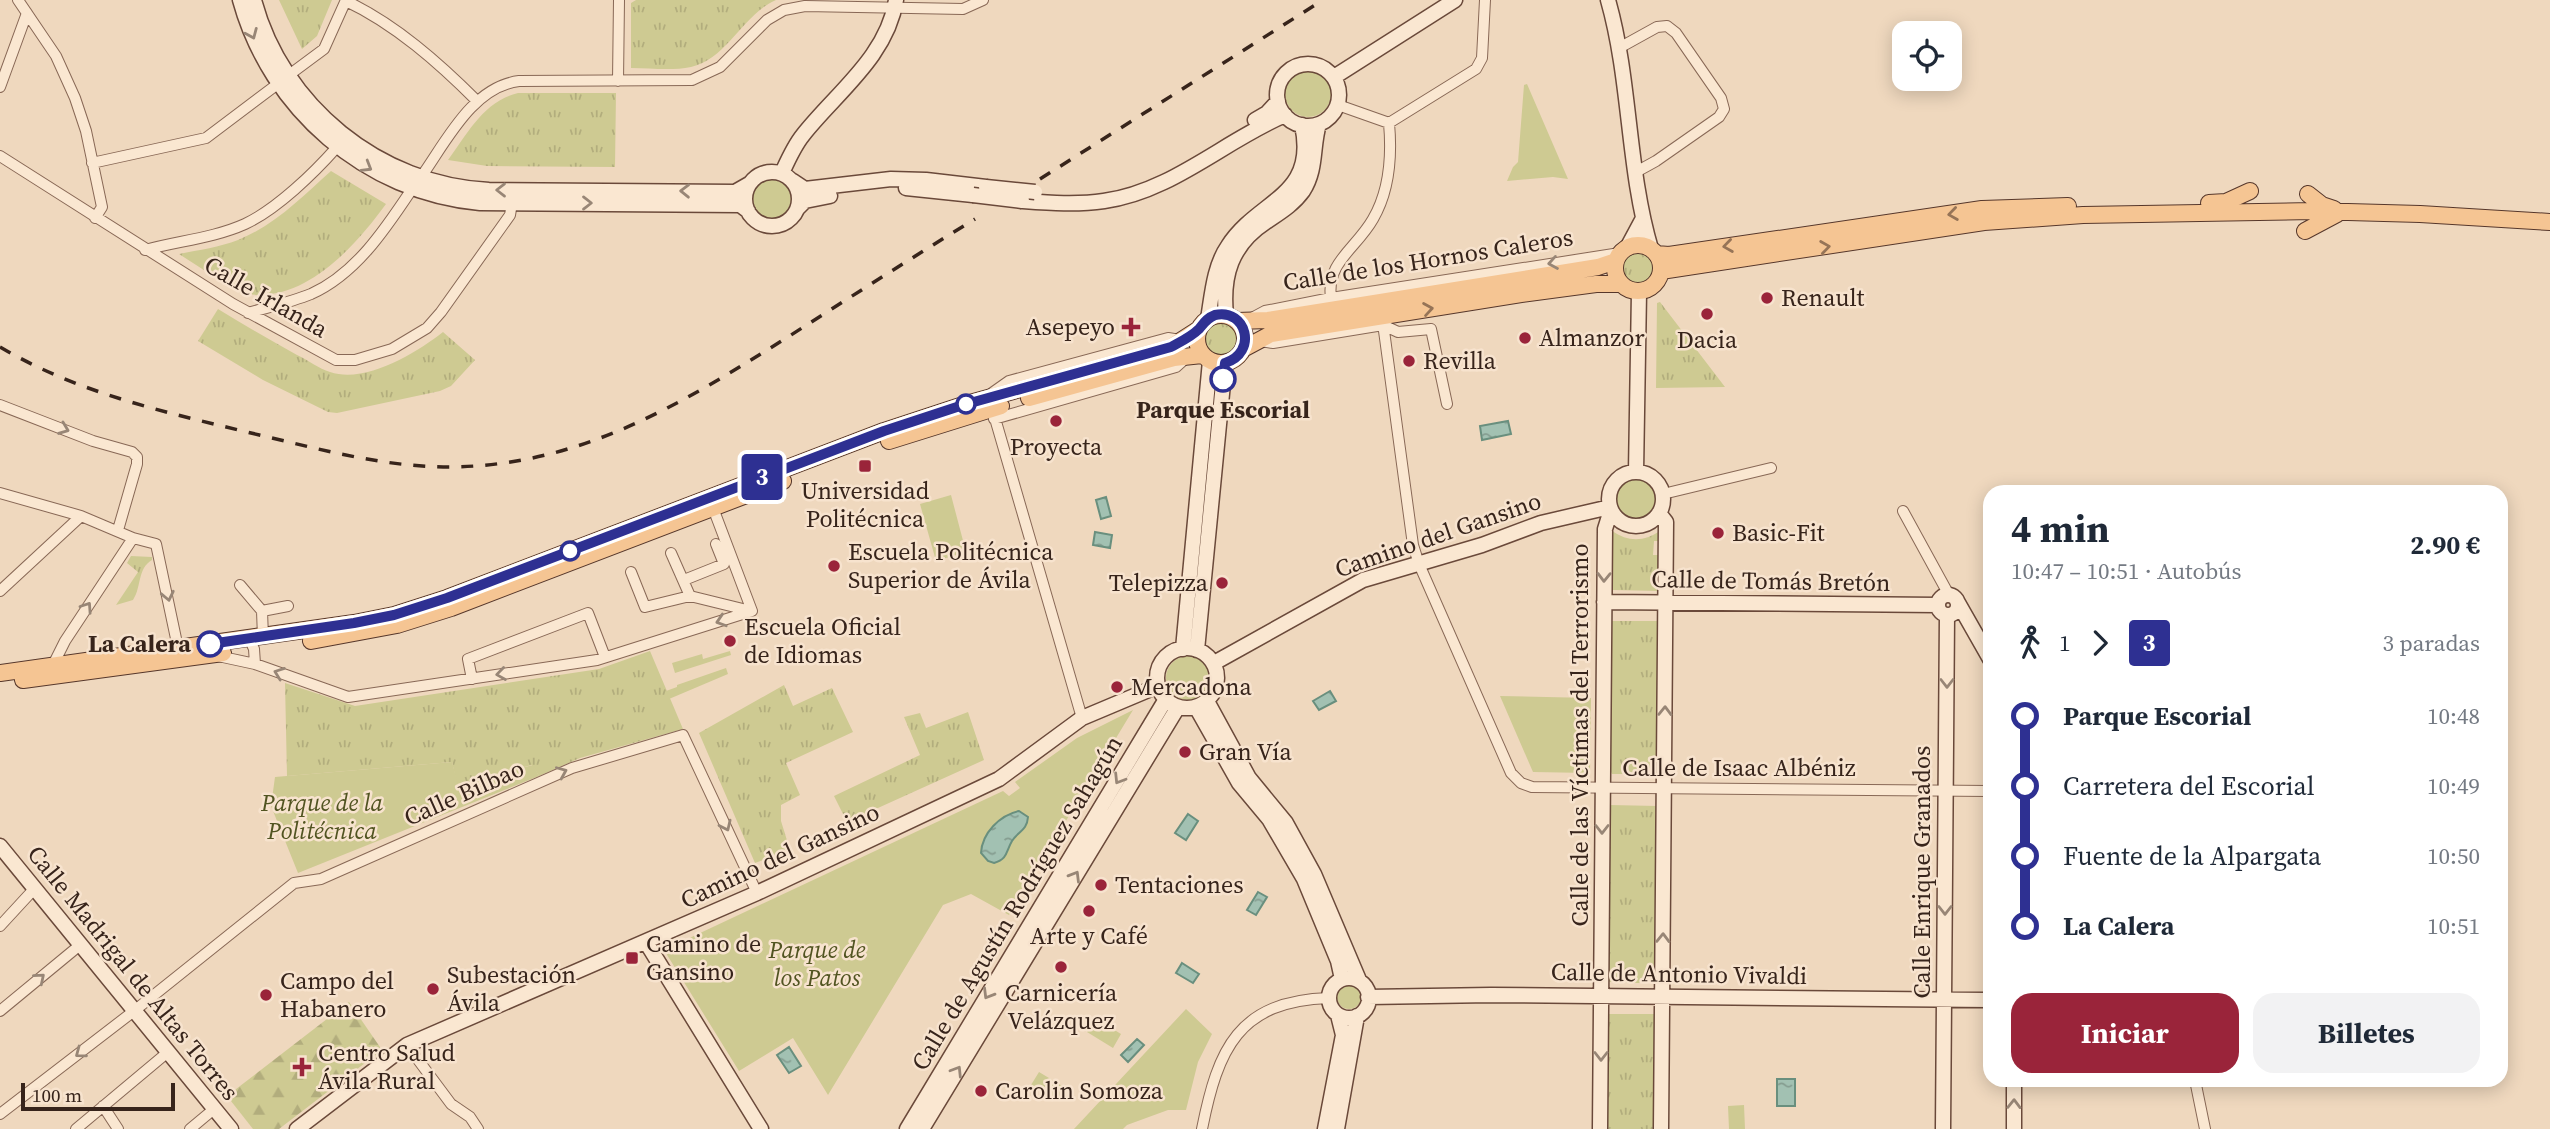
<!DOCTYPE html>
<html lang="es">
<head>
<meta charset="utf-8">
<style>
	body { margin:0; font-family:"Source Serif 4",serif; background:#f2f2f3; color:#1f2937; height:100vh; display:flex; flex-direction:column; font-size:26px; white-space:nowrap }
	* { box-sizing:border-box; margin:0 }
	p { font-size:23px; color:#747a83 }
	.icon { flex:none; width:38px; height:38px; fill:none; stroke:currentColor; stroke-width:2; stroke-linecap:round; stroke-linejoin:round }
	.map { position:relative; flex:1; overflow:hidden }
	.sheet { position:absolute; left:1983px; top:485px; width:525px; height:602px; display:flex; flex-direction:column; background:#fff; border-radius:21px; box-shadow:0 4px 18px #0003 }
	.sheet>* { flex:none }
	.badge { padding:0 14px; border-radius:5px; font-size:24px; line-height:46px }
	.fabs { position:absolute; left:1892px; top:21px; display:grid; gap:14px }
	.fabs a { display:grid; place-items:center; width:70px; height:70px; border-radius:14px; background:#fff; box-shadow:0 4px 18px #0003; font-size:35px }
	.scale { position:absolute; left:21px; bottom:18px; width:154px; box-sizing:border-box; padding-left:7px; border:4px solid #37241b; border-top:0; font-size:19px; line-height:24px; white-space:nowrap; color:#37241b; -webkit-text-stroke:5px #f7e3ce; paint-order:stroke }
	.map>.badge { position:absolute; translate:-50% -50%; box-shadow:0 0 0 4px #fff }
	.legs { display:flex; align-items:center; gap:10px; height:77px; padding:0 28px; font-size:23px }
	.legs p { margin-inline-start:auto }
	.head { display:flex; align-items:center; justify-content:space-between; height:119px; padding:0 28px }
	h1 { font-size:38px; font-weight:700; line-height:52px }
	.cta { display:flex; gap:14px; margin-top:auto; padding:14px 28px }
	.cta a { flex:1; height:80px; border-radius:21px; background:#9a243a; color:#fff; font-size:28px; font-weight:700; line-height:80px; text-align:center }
	.cta a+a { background:#f2f2f3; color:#1f2937 }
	ul { padding:0 28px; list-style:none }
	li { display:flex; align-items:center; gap:24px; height:70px; font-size:26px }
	li i { display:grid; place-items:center; width:10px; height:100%; margin:0 9px; background:currentColor }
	li i::after { content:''; width:18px; height:18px; margin:-9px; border:5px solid; border-radius:50%; background:#fff }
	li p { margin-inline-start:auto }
	li:first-child i { background:linear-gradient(#0000 50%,currentColor 0) }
	li:last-child i { background:linear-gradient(currentColor 50%,#0000 0) }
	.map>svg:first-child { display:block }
</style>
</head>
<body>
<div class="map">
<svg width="2550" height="1129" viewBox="0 0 2550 1129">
	<defs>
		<pattern id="grass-tufts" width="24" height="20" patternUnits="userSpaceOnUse" patternTransform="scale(1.75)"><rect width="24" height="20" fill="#ceca92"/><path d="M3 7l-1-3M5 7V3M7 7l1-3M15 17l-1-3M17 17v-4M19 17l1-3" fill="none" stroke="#b2ad7d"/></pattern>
		<pattern id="forest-firs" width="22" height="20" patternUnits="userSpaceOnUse" patternTransform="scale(1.75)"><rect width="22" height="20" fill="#ceca92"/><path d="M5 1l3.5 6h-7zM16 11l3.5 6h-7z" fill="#b2ad7d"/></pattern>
		<pattern id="water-ripples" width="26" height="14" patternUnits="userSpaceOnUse" patternTransform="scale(1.75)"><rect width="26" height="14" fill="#a2c1b2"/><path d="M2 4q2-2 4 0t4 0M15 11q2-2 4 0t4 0" fill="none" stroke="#859d90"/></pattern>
	</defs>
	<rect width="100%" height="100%" fill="#efd8be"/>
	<path fill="url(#grass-tufts)" d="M279,0H332L317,36L302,49Z
		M636,0H776C742,15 728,58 691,67C672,71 650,68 631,68V3Z
		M518,93H616L615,167L487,166L448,160C468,133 483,102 518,93Z
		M331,171L386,204C354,248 300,309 238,292L179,254C199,250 220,247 238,240C275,225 302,197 331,171Z
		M1623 268a15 15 0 1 1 30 0a15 15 0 1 1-30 0Z
		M1660,302L1725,387L1656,388L1657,303Z
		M218,309C244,325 270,340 297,355C308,360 319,369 330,372C366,384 416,353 443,332L475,360L451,386L440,391L337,413L328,412L263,380L198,341Z
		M1203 339a18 18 0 1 1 36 0a18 18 0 1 1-36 0Z
		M1612,531C1628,542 1644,542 1660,531L1661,541H1654L1653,555H1660L1659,591L1613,590Z
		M131,556L152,557V560C137,569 142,586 133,600L116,605L138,572L127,563Z
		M1611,621H1660L1657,775L1656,768H1638L1637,774H1612L1610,770Z
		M650,651L683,729L580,758L539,776L532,765L457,784L452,762L287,776L285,683L355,706L599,669Z
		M784,685L793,706L832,688L853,732L786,763L800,795L781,805V821L790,850L755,863L699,733Z
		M968,712L984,760L847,822L834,796L920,755L904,717L920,713L926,728Z
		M1610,805L1658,806L1656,983H1626L1625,978H1613L1612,982H1608Z
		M1608,1014H1656L1655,1129H1607Z"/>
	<path fill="url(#forest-firs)" d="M349,1002L382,1050L279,1129H253L227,1096Z"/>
	<path fill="#ceca92" d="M1285 94a23 23 0 1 1 46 0a23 23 0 1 1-46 0Z
		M1527,84L1568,179L1553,177L1507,181L1513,167L1518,162L1524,85Z
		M753 199a19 19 0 1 1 38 0a19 19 0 1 1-38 0Z
		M1614 499a22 22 0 1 1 44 0a22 22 0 1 1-44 0Z
		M951,495L966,552L936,561L920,504Z
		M730,651L731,655L675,673L672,663L702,654L703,659Z
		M1166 678a22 22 0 1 1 44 0a22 22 0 1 1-44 0Z
		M726,668L728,674L669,699L666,691L677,687V685Z
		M1500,696L1591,698L1590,773L1533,772Z
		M1133,710L1009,915L971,894L943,905L828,1095L793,1038L739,1071L664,950L1003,791L1009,796L1020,788L1015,782L1077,738Z
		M452,762L458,784L533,765L539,776L298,873L271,806L275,777Z
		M1337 997a12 12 0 1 1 24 0a12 12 0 1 1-24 0Z
		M1186,1009L1212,1034L1198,1062L1186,1110H1168L1127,1125L1123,1129H1074Z
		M1095,1018L1121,1034L1113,1048L1087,1032Z
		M1039,1072L1064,1087L1057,1101L1031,1085Z
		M1744,1105L1745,1129H1729L1728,1106Z"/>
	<path fill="url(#water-ripples)" stroke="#698f7e" stroke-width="2" d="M1508,421L1511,434L1482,440L1480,426Z
		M1106,497L1111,516L1101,519L1096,500Z
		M1095,532L1112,535L1110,548L1093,545Z
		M1330,691L1336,701L1319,710L1313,701Z
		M1019,811L1028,817C1027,831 1018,831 1012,841C1006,851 1008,859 994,863L988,861L981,853C982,833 1000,815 1019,811Z
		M1188,814L1198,821L1186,840L1175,833Z
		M1258,892L1267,897L1256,915L1247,910Z
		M1182,963L1199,974L1193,983L1176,973Z
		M1137,1039L1144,1045L1128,1062L1121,1055Z
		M789,1047L801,1066L789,1073L777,1055Z
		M1777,1079H1795V1106H1777Z"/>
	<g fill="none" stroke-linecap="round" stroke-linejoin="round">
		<g stroke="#886856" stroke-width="12">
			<path id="street" d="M18,0L56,56L75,98L86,131L102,207L95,218
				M346,1C395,24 439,63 477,101
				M1619,48L1657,27L1667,26L1676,33L1721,98L1724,109L1719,117L1656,161L1636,172
				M289,75L324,49L346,0
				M618,81L619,0
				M0,87L27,13
				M1338,105L1389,123L1476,69L1482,58L1485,0
				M0,156L233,304L336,360H355L392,349L427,328L441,312L510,215L512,203
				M92,163L206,138L279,83
				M421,177C446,142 472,87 519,81L692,80L720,67L767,20L784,10L805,6L963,9L983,0
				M145,250C178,241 214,238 245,224C277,209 314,173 337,147
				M1331,298C1326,262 1356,249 1373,219C1390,190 1392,156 1389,123
				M248,313C269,307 291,302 311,294C356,274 386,228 412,189
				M1382,316L1413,545L1419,564L1511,773L1521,783L1532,787L1990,791
				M1250,319L1265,311L1331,298L1620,253
				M1261,341L1273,343L1383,325L1398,332L1431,329L1447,404
				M992,393L1009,381L1168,338L1180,340
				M0,405L93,441L132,452L137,457V464L118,530
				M992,408L1082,718
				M994,419L1176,367L1186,358
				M0,493L81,516L133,538L156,544L178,648
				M1663,494L1771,468
				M1903,511L1949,595
				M671,553L690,596L751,611
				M631,572L645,607L690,596
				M684,580L724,564L716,544
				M240,585L262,611L263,637
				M0,591L81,516
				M262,611L288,606
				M249,638L254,649L255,664
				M218,656L255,664L348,697L597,660L752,611L713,508
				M53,665L65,641L133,538
				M472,679L468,659L588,613L605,657
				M0,926L35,888
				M0,1011L80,945
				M407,1045L451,1104L470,1117L478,1129
				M2195,1080L2205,1129
				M103,1106L118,1129
				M0,1114L134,1011L294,883L321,879L572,768L683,735L757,893
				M76,1129L168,1052
				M190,1129L214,1109
				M1202,1129C1218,1049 1238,1001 1329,998"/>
		</g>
		<g stroke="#6a493a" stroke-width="17">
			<path id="secondary" d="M240,0C270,109 366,193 480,203L740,205L748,211
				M254,0C282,106 380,185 489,190L735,192L749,184
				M1608,0C1631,81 1627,168 1651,249
				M1277 95a31 31 0 1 1 62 0a31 31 0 1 1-62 0Z
				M1334,77L1455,0
				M1255,120L1267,113L1278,101
				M745 199a27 27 0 1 1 54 0a27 27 0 1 1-54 0Z
				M782,173C788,160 794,146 803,135C836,93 887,57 896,0
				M793,181L805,189L891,179L926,180L986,187
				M906,188L973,195
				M1022,201C1050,203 1077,205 1104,201C1171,192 1224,141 1285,115
				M797,209L805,201L830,196
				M1627,248L1642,220
				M1226,315C1222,276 1231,245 1266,222C1279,213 1293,205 1303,191C1317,169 1312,147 1319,124
				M1208,319C1212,295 1214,266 1228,246C1258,199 1318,197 1302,125
				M1636,472L1639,292
				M1609 499a27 27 0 1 1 54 0a27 27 0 1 1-54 0Z
				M1659,513L1666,522L1661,1129
				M1938 605a10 10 0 1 1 20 0a10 10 0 1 1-20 0Z
				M1957,601L1990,659
				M1604,602L1938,605
				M1157 678a30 30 0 1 1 60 0a30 30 0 1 1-60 0Z
				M1183,649L1210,361
				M1197,650L1225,363
				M1214,663L1363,580L1482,545L1541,523L1610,507
				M1207,701L1249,778L1286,823L1314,874L1359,980
				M1196,707L1239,783L1269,819L1304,879L1338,961L1342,979
				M0,846L231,1129
				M646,942L761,1129
				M1329 998a20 20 0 1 1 40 0a20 20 0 1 1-40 0Z
				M1368,997L1491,995L1990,1000
				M297,1129L407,1045L757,893L999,779L1082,718L1158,686
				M907,1129L1166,699
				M922,1129L1178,707
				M1325,1129L1343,1035L1338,1015
				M1337,1129L1357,1016
				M1600,1129L1605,529L1611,510
				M1943,1129L1947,615
				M2014,1129V1080"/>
		</g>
		<g stroke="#56372b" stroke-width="18">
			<path id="primary" d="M2308,194L2322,205L2334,209
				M2209,203L2226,202L2250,191
				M2305,231L2337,214
				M1615 268a23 23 0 1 1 46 0a23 23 0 1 1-46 0Z
				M1656,254L1669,255L1982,209L2068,206
				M1661,271L1984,222L2083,215L2312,211L2420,214L2550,222
				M1197 339a24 24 0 1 1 48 0a24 24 0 1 1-48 0Z
				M1237,321L1268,320L1598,267L1616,261
				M1243,349L1271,334L1521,294L1596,284H1621
				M1029,398L1174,358L1202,355
				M889,441L1001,406
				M311,641L397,625L451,608L783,481
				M0,673L354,623L394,615L447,598L884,431L963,405L1171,347L1199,329
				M23,680L223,653"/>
		</g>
		<use href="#street" stroke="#fae7d1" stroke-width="10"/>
		<use href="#secondary" stroke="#fae7d1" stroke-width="14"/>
		<use href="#primary" stroke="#f5c593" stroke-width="16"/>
		<path stroke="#37241b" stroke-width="3.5" stroke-dasharray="12 12" stroke-linecap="butt" d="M1040,179L1323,0
			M0,347C78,393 164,412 251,433C316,448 381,467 449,467C582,466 683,403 791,335C852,296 913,257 975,219"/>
		<g stroke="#6a493a" stroke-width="17" stroke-linecap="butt">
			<path id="secondary-bridge" d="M986,187L1035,192
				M973,195L1022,201"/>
		</g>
		<use href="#secondary-bridge" stroke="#fae7d1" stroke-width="14"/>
	</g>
	<defs><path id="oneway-chevron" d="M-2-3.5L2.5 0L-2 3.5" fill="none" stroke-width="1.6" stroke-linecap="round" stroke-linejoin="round" transform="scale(1.75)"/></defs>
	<g stroke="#988676">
		<use href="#oneway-chevron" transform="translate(252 34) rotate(67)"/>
		<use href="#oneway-chevron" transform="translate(367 167) rotate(31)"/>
		<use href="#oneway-chevron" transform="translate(501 190) rotate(-180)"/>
		<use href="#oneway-chevron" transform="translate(685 191) rotate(-179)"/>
		<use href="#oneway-chevron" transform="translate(587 203)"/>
		<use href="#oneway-chevron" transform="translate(1553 263) rotate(170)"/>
		<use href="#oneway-chevron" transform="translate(64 429) rotate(21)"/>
		<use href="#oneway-chevron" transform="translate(1604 577) rotate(91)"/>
		<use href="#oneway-chevron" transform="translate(168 596) rotate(78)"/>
		<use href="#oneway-chevron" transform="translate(87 607) rotate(-56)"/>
		<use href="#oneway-chevron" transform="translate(721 621) rotate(162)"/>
		<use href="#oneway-chevron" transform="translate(279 673) rotate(-160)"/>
		<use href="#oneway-chevron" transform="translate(501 674) rotate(172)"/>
		<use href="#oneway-chevron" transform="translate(1947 683) rotate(90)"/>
		<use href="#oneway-chevron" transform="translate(1665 711) rotate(-89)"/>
		<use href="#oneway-chevron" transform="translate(562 772) rotate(-23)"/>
		<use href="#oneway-chevron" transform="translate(1119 779) rotate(122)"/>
		<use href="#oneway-chevron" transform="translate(726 826) rotate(65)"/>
		<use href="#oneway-chevron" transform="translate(1602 829) rotate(90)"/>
		<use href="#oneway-chevron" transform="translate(1075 876) rotate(-59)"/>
		<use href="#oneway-chevron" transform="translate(1945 910) rotate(90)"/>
		<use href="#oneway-chevron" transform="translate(1663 938) rotate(-89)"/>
		<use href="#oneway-chevron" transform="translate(40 978) rotate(-40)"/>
		<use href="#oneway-chevron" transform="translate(988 994) rotate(121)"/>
		<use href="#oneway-chevron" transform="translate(80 1053) rotate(143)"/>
		<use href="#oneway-chevron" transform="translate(1601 1056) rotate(90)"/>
		<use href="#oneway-chevron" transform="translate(957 1071) rotate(-58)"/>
		<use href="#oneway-chevron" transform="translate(2014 1104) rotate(-89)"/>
	</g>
	<g stroke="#967457">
		<use href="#oneway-chevron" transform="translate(1953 214) rotate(172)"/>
		<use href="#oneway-chevron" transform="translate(1728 246) rotate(172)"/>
		<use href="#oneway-chevron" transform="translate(1825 247) rotate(-8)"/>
		<use href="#oneway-chevron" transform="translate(1428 309) rotate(-9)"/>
	</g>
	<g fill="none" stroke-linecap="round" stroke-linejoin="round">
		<g stroke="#fff" stroke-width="16">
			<path id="line-1" d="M210,644L354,623L394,615L447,598L884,431L963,405L1171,347C1180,342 1191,337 1199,329C1204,323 1207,318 1215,315C1247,308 1258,353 1225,363L1223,379"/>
		</g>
		<use href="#line-1" stroke="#2e3092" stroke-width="10"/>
	</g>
	<g fill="#9a243a" stroke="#f7e3ce" stroke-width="2.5">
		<circle cx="1767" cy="298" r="7"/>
		<circle cx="1707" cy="314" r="7"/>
		<path d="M1127.5 316.5h7v7h7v7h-7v7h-7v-7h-7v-7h7z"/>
		<circle cx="1525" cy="338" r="7"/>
		<circle cx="1409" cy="361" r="7"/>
		<circle cx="1056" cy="421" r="7"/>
		<rect x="858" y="459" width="14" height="14" rx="3.5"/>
		<circle cx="1718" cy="533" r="7"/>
		<circle cx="834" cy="566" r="7"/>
		<circle cx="1222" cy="583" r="7"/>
		<circle cx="730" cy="641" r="7"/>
		<circle cx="1117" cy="687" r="7"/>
		<circle cx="1185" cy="752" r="7"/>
		<circle cx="1101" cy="885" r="7"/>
		<circle cx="1089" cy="911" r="7"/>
		<rect x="625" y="951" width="14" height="14" rx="3.5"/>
		<circle cx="1061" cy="967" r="7"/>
		<circle cx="433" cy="989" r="7"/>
		<circle cx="266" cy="995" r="7"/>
		<path d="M298.5 1056.5h7v7h7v7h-7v7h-7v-7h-7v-7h7z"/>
		<circle cx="981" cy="1091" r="7"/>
	</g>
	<g fill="#fff" stroke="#2e3092" stroke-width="3.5">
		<circle cx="1223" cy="379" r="12"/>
		<circle cx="966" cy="404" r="9"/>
		<circle cx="570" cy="551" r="9"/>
		<circle cx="210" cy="644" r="12"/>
	</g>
	<g text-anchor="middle" stroke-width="5" stroke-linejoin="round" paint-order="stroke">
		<g font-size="24" fill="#37241b" stroke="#f7e3ce">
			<text transform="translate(1428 260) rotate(-9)" y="8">Calle de los Hornos Caleros</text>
			<text transform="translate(266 297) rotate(30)" y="8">Calle Irlanda</text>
			<text transform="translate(1438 535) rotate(-19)" y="8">Camino del Gansino</text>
			<text transform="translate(1771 581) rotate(1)" y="8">Calle de Tomás Bretón</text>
			<text transform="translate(1580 735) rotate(-90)" y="8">Calle de las Víctimas del Terrorismo</text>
			<text x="1739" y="776">Calle de Isaac Albéniz</text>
			<text transform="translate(464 793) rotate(-24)" y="8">Calle Bilbao</text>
			<text transform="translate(780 856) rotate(-25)" y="8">Camino del Gansino</text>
			<text transform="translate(1922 872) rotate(-90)" y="8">Calle Enrique Granados</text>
			<text transform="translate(1017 903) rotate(-59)" y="8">Calle de Agustín Rodríguez Sahagún</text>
			<text transform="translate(133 973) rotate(51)" y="8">Calle Madrigal de Altas Torres</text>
			<text transform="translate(1679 974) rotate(1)" y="8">Calle de Antonio Vivaldi</text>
		</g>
		<g font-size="24" fill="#37241b" stroke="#f7e3ce" text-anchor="start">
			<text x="1781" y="306">Renault</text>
			<text x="1115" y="335" text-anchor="end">Asepeyo</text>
			<text x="1539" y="346">Almanzor</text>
			<text x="1707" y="348" text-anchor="middle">Dacia</text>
			<text x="1423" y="369">Revilla</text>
			<text x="1056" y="455" text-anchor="middle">Proyecta</text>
			<text x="865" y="499" text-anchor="middle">Universidad<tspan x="865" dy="28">Politécnica</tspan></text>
			<text x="1732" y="541">Basic-Fit</text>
			<text x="848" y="560">Escuela Politécnica<tspan x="848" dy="28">Superior de Ávila</tspan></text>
			<text x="1208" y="591" text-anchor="end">Telepizza</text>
			<text x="744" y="635">Escuela Oficial<tspan x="744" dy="28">de Idiomas</tspan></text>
			<text x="1131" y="695">Mercadona</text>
			<text x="1199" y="760">Gran Vía</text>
			<text x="1115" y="893">Tentaciones</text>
			<text x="1089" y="944" text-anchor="middle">Arte y Café</text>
			<text x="646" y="952">Camino de<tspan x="646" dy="28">Gansino</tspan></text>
			<text x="447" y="983">Subestación<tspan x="447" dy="28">Ávila</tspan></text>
			<text x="280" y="989">Campo del<tspan x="280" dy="28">Habanero</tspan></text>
			<text x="1061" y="1001" text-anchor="middle">Carnicería<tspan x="1061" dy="28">Velázquez</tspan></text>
			<text x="318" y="1061">Centro Salud<tspan x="318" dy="28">Ávila Rural</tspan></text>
			<text x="995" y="1099">Carolin Somoza</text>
		</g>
		<g font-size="24" font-weight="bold" fill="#37241b" stroke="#f7e3ce">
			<text x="1223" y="418">Parque Escorial</text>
			<text x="191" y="652" text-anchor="end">La Calera</text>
		</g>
		<g font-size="24" font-style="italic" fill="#515421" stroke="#f7e3ce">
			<text x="322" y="811">Parque de la<tspan x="322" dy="28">Politécnica</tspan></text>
			<text x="817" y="958">Parque de<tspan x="817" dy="28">los Patos</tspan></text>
		</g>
	</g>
</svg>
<div class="fabs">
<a><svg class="icon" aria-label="locate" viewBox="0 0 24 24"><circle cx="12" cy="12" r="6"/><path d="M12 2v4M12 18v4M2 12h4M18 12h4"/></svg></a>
</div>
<div class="scale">100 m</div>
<b class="badge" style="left:762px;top:477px;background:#2e3092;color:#fff">3</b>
<section class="sheet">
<div class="head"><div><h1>4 min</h1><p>10:47 – 10:51 · Autobús</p></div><b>2.90 €</b></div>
<div class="legs"><svg class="icon" aria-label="walk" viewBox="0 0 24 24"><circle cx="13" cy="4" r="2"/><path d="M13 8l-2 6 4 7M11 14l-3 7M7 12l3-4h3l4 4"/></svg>1<svg class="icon" aria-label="forward" viewBox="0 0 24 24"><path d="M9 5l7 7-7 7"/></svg><b class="badge" style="background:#2e3092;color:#fff">3</b><p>3 paradas</p></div>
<ul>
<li><i style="color:#2e3092"></i><b>Parque Escorial</b><p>10:48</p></li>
<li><i style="color:#2e3092"></i><span>Carretera del Escorial</span><p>10:49</p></li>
<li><i style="color:#2e3092"></i><span>Fuente de la Alpargata</span><p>10:50</p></li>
<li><i style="color:#2e3092"></i><b>La Calera</b><p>10:51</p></li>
</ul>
<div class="cta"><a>Iniciar</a><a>Billetes</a></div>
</section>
</div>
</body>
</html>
